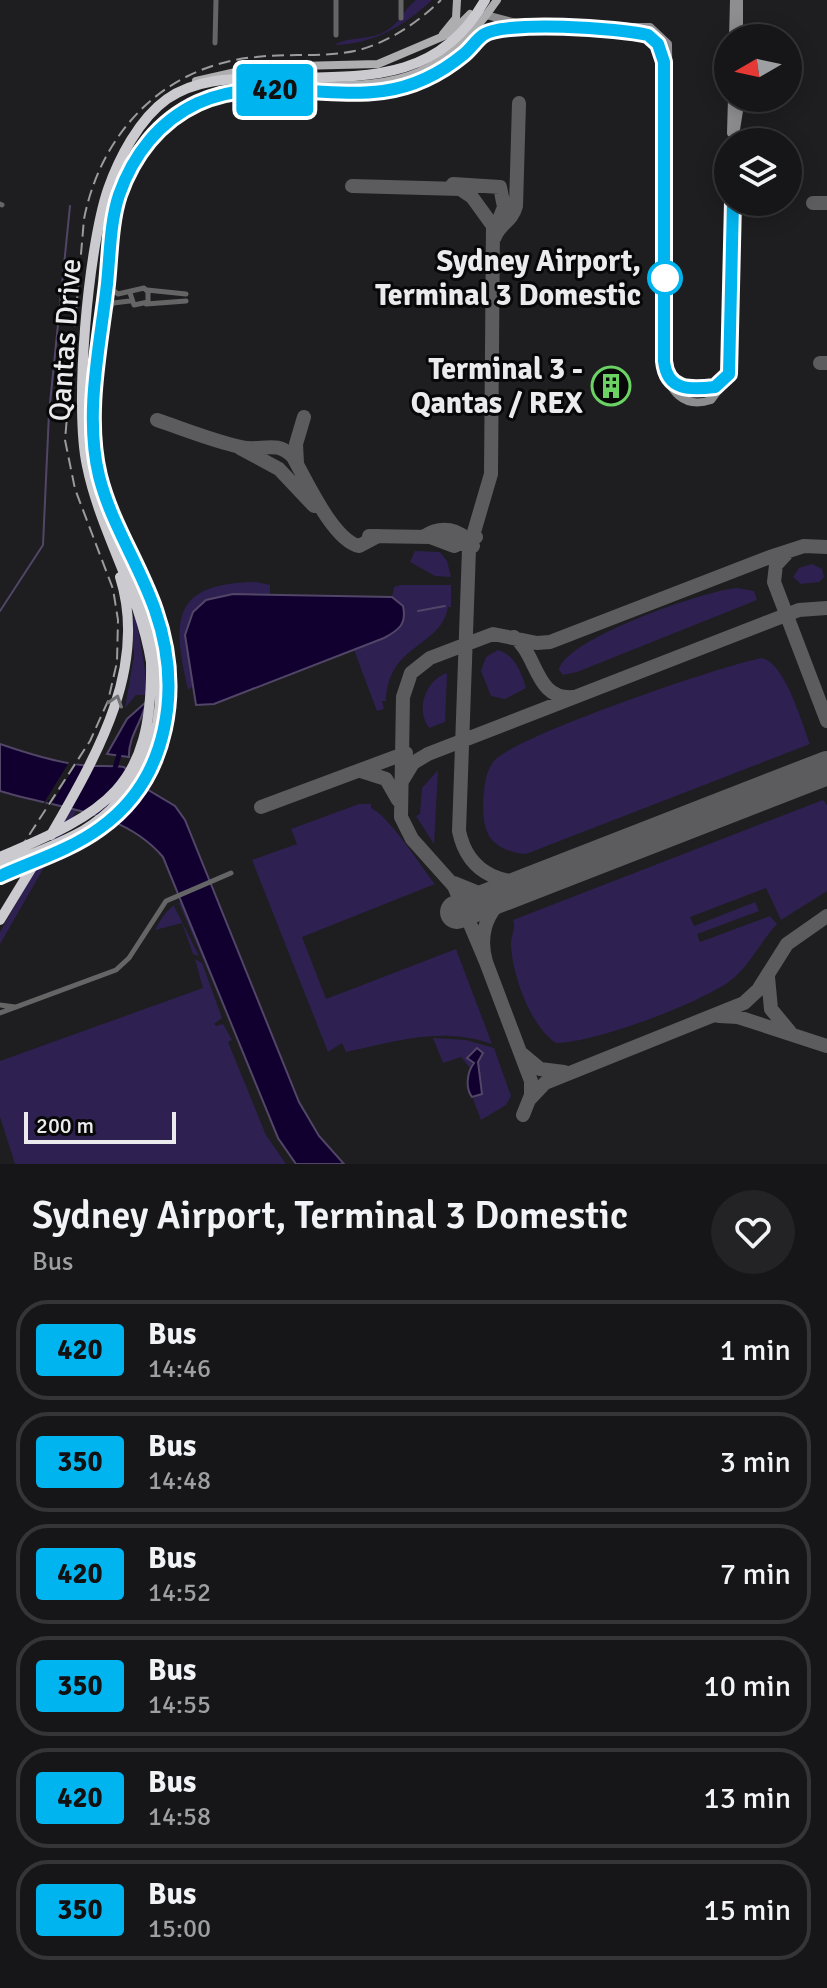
<!DOCTYPE html>
<html lang="en">
<head>
<meta charset="utf-8">
<style>
	body { margin:0; font-family:Signika,sans-serif; background:#232325; color:#f1f3f6; height:100vh; display:flex; flex-direction:column; font-size:30px; white-space:nowrap }
	* { box-sizing:border-box; margin:0 }
	p { font-size:26px; color:#9e9fa2 }
	.icon { flex:none; width:44px; height:44px; fill:none; stroke:currentColor; stroke-width:2; stroke-linecap:round; stroke-linejoin:round }
	.map { position:relative; height:1164px; overflow:hidden }
	.drawer { display:flex; flex-direction:column; background:#161618; flex:1 }
	.drawer>* { flex:none }
	.badge { padding:0 16px; border-radius:6px; font-size:28px; line-height:52px }
	.needle { width:52px; rotate:261deg }
	.fabs { position:absolute; left:714px; top:24px; display:grid; gap:16px }
	.fabs a { display:grid; place-items:center; width:88px; height:88px; border-radius:50%; background:#161618; box-shadow:0 4px 20px #0003,0 0 0 2px #353537; font-size:40px }
	.scale { position:absolute; left:24px; bottom:20px; width:152px; box-sizing:border-box; padding-left:8px; border:4px solid #ebeaec; border-top:0; font-size:22px; line-height:28px; white-space:nowrap; color:#ebeaec; -webkit-text-stroke:6px #080809; paint-order:stroke }
	.map>.badge { position:absolute; translate:-50% -50%; box-shadow:0 0 0 4px #fff }
	.round { display:grid; place-items:center; flex:none; width:84px; height:84px; border-radius:42px; background:#232325 }
	.summary { display:flex; align-items:center; justify-content:space-between; height:136px; padding:0 32px }
	h1 { font-size:38px; font-weight:600; line-height:60px }
	ul { padding:0; list-style:none }
	li { display:flex; align-items:center; gap:24px; height:100px; margin:0 16px 12px; padding:0 16px; border:4px solid #353537; border-radius:32px }
	li div { flex:1 }
	li b { display:block; font-size:30px }
	li em { font-style:normal }
	li .badge { min-width:88px; font-weight:700; text-align:center }
	.map>svg:first-child { display:block }
</style>
</head>
<body>
<div class="map">
<svg width="827" height="1164" viewBox="0 0 827 1164">
	<rect width="100%" height="100%" fill="#1e1d20"/>
	<path fill="#2e2151" d="M416,0H432C404,26 374,44 335,45C345,37 370,40 384,32C400,24 403,10 416,0Z
		M415,551L440,552L447,561L451,577L435,576L410,562Z
		M812,564L822,569L824,577L819,582L801,584L793,577L799,568Z
		M256,582L270,585V595C195,593 173,607 195,684L188,690C172,620 171,583 256,582Z
		M400,585H451V607H448C441,648 388,643 386,701H382L384,709L377,711L354,650L393,634L403,606L392,597L394,587Z
		M737,588L754,591L757,600L577,672L563,675L559,670C564,639 706,590 737,588Z
		M136,617L145,670L146,695H136L125,708L134,656L132,619Z
		M498,650C515,655 521,672 526,688L505,699L491,696L481,671L486,657Z
		M762,658C785,663 802,723 810,744L526,854C506,852 487,845 484,820C482,805 483,773 494,761C515,736 723,665 762,658Z
		M447,673L445,722L429,728C415,709 426,680 447,673Z
		M438,770L434,844L416,816L420,814L422,788Z
		M823,800L827,805V891L781,920L766,888L690,917L694,926L755,902L759,911L697,934L700,942L770,916L777,924C761,941 748,968 730,981C698,1004 594,1043 556,1043C530,1026 512,974 511,944C511,935 516,929 513,920Z
		M359,804H371V808C389,816 419,864 435,884L302,937L326,999L456,949L492,1044C442,1026 396,1041 346,1052L342,1043L328,1052L252,860L297,844L291,829Z
		M70,809L77,810L0,944V932Z
		M184,901L219,994H218L179,903L174,906L199,956L193,954L182,923L155,930C163,916 168,906 184,901Z
		M195,959L202,963L222,1018L214,1024L216,1026L223,1024L232,1040L228,1042L266,1135L286,1164H15L0,1117V1061L203,988Z
		M433,1038L466,1040L494,1048L511,1096L506,1105L481,1120L473,1099L482,1094L478,1062H473L470,1068L461,1057L443,1063Z"/>
	<path fill="#11002f" stroke="#524668" stroke-width="2" d="M233,594L392,597L403,606C407,624 399,630 384,638L214,704L196,705L185,635L193,612L206,600Z
		M146,702C143,721 128,736 129,757L107,754L127,719Z
		M0,744C26,753 54,762 81,765C97,767 109,765 124,767L140,785L175,806L185,820L299,1102L319,1136L344,1164H296L278,1138L163,857C122,809 57,809 0,791Z
		M477,1048L483,1053L478,1062L482,1094L472,1097C465,1088 467,1072 474,1063L467,1058Z"/>
	<path fill="#1e1d20" d="M71,759L78,761L49,808L46,807L50,799L42,806Z"/>
	<g fill="none" stroke-linecap="round" stroke-linejoin="round">
		<path stroke="#524668" stroke-width="2" d="M0,611L43,545L49,413L70,206
			M418,611L445,606"/>
		<path stroke="#11002f" stroke-width="5" d="M114,772L120,751"/>
		<path stroke="#5c5c5e" stroke-width="14" d="M453,184L500,187L504,207L494,232
			M352,186L460,189L472,197L493,226L491,474L469,549L459,831C468,875 508,891 548,876
			M813,203H827
			M495,237C499,224 512,222 516,206L519,103
			M820,363H827
			M157,420C184,429 213,441 241,447C262,452 276,439 293,457C306,480 333,540 359,546L378,536
			M240,448L279,469L314,506
			M297,463L296,444L304,417
			M369,536L430,537L454,546L476,537
			M423,537C441,525 460,528 473,546
			M788,552L776,565L774,582L827,721
			M514,637C538,655 535,700 573,697
			M361,771L386,779L398,800
			M806,776L827,764
			M402,781L413,763L428,754L799,610L827,608
			M261,807L406,753
			M454,883L481,894L510,890
			M486,962L454,886L412,839L401,817L403,697L411,673L430,658L493,634L537,643L550,642L770,557L804,546L827,547
			M768,977L771,1009L790,1032
			M719,1016L738,1017L827,1046
			M522,1054L540,1069L564,1072
			M529,1100L545,1083L744,1003L758,990L787,944L827,916
			M523,1115L531,1095V1081L486,962C476,927 493,899 525,886"/>
		<path stroke="#5c5c5e" stroke-width="34" d="M457,912L827,768"/>
		<path stroke="#656566" stroke-width="5" d="M336,0V35
			M401,0V18
			M215,43L216,0
			M0,204L2,205
			M110,281V288L118,294L144,288L148,292V302L134,305L130,293
			M147,290L186,294
			M146,304L186,301
			M106,315L113,303L130,301
			M0,1005L15,1007
			M0,1013L116,970L129,958L166,901L231,873"/>
		<path stroke="#8e8e90" stroke-width="8" d="M739,0V38
			M486,15L528,26L588,28
			M617,27H650L668,44L669,144
			M585,28C611,33 649,24 662,52L667,156L664,367C671,391 706,396 724,382
			M733,38L734,0
			M731,133L732,98
			M734,142L741,98
			M730,346L733,202"/>
		<path stroke="#aeaeb1" stroke-width="8" d="M443,34L456,18L457,0
			M196,81L258,67L378,64L451,33L470,14
			M278,85C380,86 434,93 497,0"/>
		<path stroke="#cbcbcf" stroke-width="10" d="M159,661C151,594 113,539 99,474C83,404 107,293 114,218C129,149 180,92 254,89C303,88 353,99 400,87C424,82 446,69 464,54C472,47 478,37 486,33C497,27 516,29 528,26
			M151,662C140,593 101,534 87,466C74,406 88,248 108,189C119,158 139,119 167,99C199,77 236,79 272,78
			M163,741L169,695L163,640
			M51,835C95,758 149,668 120,577
			M0,920L39,856"/>
		<path stroke="#9b9a9c" stroke-width="2" stroke-dasharray="12 6" stroke-linecap="butt" d="M0,880L90,741L108,701L117,662L118,620L113,589L75,489L65,440L84,219C101,132 165,65 256,57C290,53 326,58 359,50C391,41 418,22 441,0"/>
		<path stroke="#8e8e90" stroke-width="8" d="M666,365C667,391 684,409 711,400L726,380L728,340"/>
		<path stroke="#cbcbcf" stroke-width="10" d="M272,78C357,76 437,86 485,0
			M0,857C106,812 153,789 151,662
			M0,867C28,855 58,845 84,830C144,793 167,728 159,661
			M0,876C72,844 135,822 163,741"/>
	</g>
	<defs><path id="oneway-chevron" d="M-2-3.5L2.5 0L-2 3.5" fill="none" stroke-width="1.6" stroke-linecap="round" stroke-linejoin="round" transform="scale(2)"/></defs>
	<use stroke="#737376" href="#oneway-chevron" transform="translate(116 701) rotate(-72)"/>
	<g fill="none" stroke-linecap="round" stroke-linejoin="round">
		<g stroke="#fff" stroke-width="18">
			<path id="line" d="M0,876C33,861 70,850 100,828C170,778 182,687 155,610C139,564 111,524 99,476C84,414 100,346 107,284C110,255 110,222 119,195C133,155 159,121 198,103C257,76 321,99 383,91C413,87 441,73 464,54C471,48 476,40 483,35C504,20 621,28 648,35L658,44L664,62V361C667,391 690,390 715,387L729,374L733,202"/>
		</g>
		<use href="#line" stroke="#00b5ef" stroke-width="12"/>
	</g>
	<defs>
		<g id="building-ring" transform="scale(2)"><circle r="9.5" fill="#080809" stroke="#6ad364" stroke-width="1.5"/><path d="M-4-6H4V6H1V3H-1V6H-4ZM-2.5-4.3h1.7v1.8h-1.7ZM.8-4.3h1.7v1.8H.8ZM-2.5-1h1.7V.8h-1.7ZM.8-1h1.7V.8H.8Z" fill="#6ad364"/></g>
	</defs>
	<g fill-rule="evenodd">
		<use href="#building-ring" x="611" y="386"/>
	</g>
	<circle fill="#fff" stroke="#00b5ef" stroke-width="4" cx="665" cy="278" r="16"/>
	<g text-anchor="middle" stroke-width="6" stroke-linejoin="round" paint-order="stroke">
		<g font-size="30" font-weight="bold" fill="#ebeaec" stroke="#080809" text-anchor="end">
			<text x="641" y="271">Sydney Airport,<tspan x="641" dy="34">Terminal 3 Domestic</tspan></text>
		</g>
		<g font-size="30" fill="#ebeaec" stroke="#080809">
			<text transform="translate(65 340) rotate(-86)" y="10">Qantas Drive</text>
		</g>
		<g font-size="30" font-weight="bold" fill="#ebeaec" stroke="#080809" text-anchor="end">
			<text x="583" y="379">Terminal 3 -<tspan x="583" dy="34">Qantas / REX</tspan></text>
		</g>
	</g>
</svg>
<div class="fabs">
<a><svg class="needle" viewBox="-14 -14 28 28"><path d="M0-13l5 13h-10z" fill="#e53935"/><path d="M0 13l5-13h-10z" fill="#9e9fa2"/></svg></a>
<a><svg class="icon" aria-label="layers" viewBox="0 0 24 24"><path d="M12 4l9 5-9 5-9-5zM3 14l9 5 9-5"/></svg></a>
</div>
<div class="scale">200 m</div>
<b class="badge" style="left:275px;top:90px;background:#00b5ef;color:#111">420</b>
</div>
<section class="drawer">
<div class="summary"><div><h1>Sydney Airport, Terminal 3 Domestic</h1><p>Bus</p></div><a class="round"><svg class="icon" aria-label="heart" viewBox="0 0 24 24"><path d="M12 20l-8-8c-3-5 5-10 8-4 3-6 11-1 8 4z"/></svg></a></div>
<ul>
<li><span class="badge" style="background:#00b5ef;color:#111">420</span><div><b>Bus</b><p>14:46</p></div><em>1 min</em></li>
<li><span class="badge" style="background:#00b5ef;color:#111">350</span><div><b>Bus</b><p>14:48</p></div><em>3 min</em></li>
<li><span class="badge" style="background:#00b5ef;color:#111">420</span><div><b>Bus</b><p>14:52</p></div><em>7 min</em></li>
<li><span class="badge" style="background:#00b5ef;color:#111">350</span><div><b>Bus</b><p>14:55</p></div><em>10 min</em></li>
<li><span class="badge" style="background:#00b5ef;color:#111">420</span><div><b>Bus</b><p>14:58</p></div><em>13 min</em></li>
<li><span class="badge" style="background:#00b5ef;color:#111">350</span><div><b>Bus</b><p>15:00</p></div><em>15 min</em></li>
</ul>
</section>
</body>
</html>
